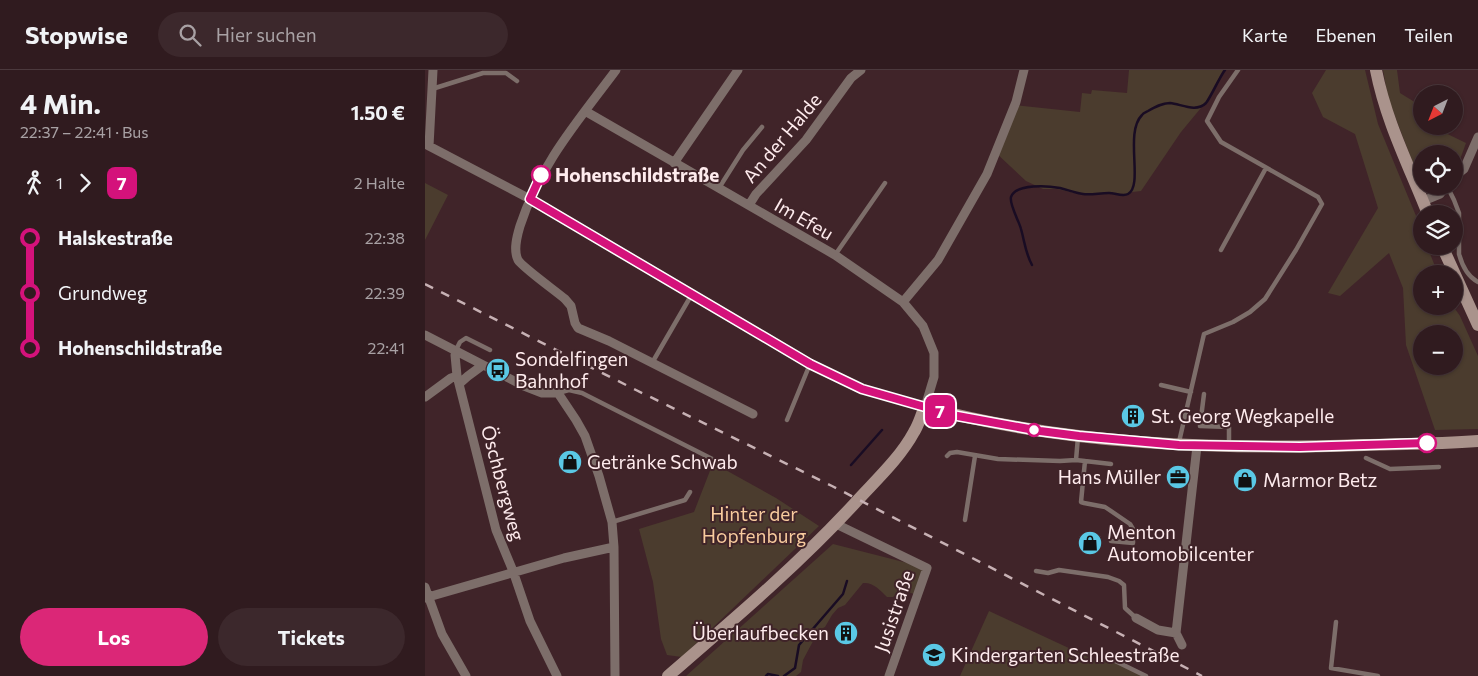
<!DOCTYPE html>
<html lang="de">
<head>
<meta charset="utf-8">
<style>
	body { margin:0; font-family:Commissioner,sans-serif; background:#3c282c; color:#f1f3f6; height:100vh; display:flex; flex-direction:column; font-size:19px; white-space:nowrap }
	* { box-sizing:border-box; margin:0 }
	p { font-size:16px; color:#a8a1a4 }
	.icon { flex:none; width:28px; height:28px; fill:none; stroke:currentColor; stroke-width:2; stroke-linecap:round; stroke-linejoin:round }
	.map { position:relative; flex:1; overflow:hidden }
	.sheet { display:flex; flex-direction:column; background:#301b1f; width:425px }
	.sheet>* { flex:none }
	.badge { padding:0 10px; border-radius:8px; font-size:18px; line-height:32px }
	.needle { width:32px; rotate:222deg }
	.controls { position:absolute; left:988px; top:15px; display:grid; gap:10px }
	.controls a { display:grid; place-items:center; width:50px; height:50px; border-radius:50%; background:#301b1f; box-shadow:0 1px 4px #0004,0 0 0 1px #4b393d; font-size:25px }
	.map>.badge { position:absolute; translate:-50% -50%; box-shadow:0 0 0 2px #fff }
	.legs { display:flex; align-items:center; gap:8px; height:55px; padding:0 20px; font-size:16px }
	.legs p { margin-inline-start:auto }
	.headline { display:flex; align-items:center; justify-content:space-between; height:85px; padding:0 20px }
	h1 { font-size:28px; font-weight:700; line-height:38px }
	.cta { display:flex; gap:10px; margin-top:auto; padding:10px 20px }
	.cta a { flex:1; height:58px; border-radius:30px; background:#db2777; color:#fff; font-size:20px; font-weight:700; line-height:58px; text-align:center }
	.cta a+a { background:#3c282c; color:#f1f3f6 }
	ul { padding:0 20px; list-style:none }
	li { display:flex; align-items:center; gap:18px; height:55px; font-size:19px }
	li i { display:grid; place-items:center; width:8px; height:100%; margin:0 6px; background:currentColor }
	li i::after { content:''; width:12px; height:12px; margin:-6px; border:4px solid; border-radius:50%; background:#301b1f }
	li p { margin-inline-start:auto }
	li:first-child i { background:linear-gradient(#0000 50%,currentColor 0) }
	li:last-child i { background:linear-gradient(currentColor 50%,#0000 0) }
	header { display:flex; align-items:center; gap:30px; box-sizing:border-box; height:70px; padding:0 25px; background:#301b1f; border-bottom:1px solid #4b393d }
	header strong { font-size:24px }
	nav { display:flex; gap:28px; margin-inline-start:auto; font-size:18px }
	.search { width:350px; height:45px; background:#3c282c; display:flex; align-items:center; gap:12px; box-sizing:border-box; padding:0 18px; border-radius:28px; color:#a8a1a4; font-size:19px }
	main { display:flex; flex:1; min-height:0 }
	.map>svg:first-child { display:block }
</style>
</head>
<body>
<header>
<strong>Stopwise</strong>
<div class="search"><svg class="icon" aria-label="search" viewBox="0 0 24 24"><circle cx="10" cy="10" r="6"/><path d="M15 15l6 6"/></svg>Hier suchen</div>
<nav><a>Karte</a><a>Ebenen</a><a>Teilen</a></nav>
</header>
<main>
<section class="sheet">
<div class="headline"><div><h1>4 Min.</h1><p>22:37 – 22:41 · Bus</p></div><b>1.50 €</b></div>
<div class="legs"><svg class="icon" aria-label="walk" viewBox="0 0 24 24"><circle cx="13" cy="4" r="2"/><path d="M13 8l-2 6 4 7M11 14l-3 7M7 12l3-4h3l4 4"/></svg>1<svg class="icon" aria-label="forward" viewBox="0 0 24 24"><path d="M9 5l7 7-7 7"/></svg><b class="badge" style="background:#d4127b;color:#fff">7</b><p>2 Halte</p></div>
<ul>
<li><i style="color:#d4127b"></i><b>Halskestraße</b><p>22:38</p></li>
<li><i style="color:#d4127b"></i><span>Grundweg</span><p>22:39</p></li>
<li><i style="color:#d4127b"></i><b>Hohenschildstraße</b><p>22:41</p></li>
</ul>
<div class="cta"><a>Los</a><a>Tickets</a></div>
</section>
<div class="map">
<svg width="1053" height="606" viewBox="0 0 1053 606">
	<rect width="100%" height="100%" fill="#402429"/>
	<path fill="#4b3c2e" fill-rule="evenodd" d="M704,0H798L780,33L756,62L716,121L707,122L700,126L686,124L658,125L632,119H618L601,111L570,82L588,35L655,42L657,23L666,24L667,20L702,23Z
		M901,0H940L953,54L996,158V176H1002L1013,204H996V236H1028L1035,246L1053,286V359L1010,360L981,275L978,218L964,183L915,226L903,223L953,138L930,64L898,47L887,23ZM996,264H1029V296H996Z
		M958,0H972L975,23L996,36V56H1006L1041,73L1033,95L1029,98V84H996V105L989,96L963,28Z
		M0,113L23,125L0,170Z
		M288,393L351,428L394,456L257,587L242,585L236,569L228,512L214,459L269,442Z
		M408,474L502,498L492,525L477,520L468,527H462C455,520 448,512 438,513L420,535L413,538L407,545L400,557L394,560L378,590L376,602L371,606H261Z
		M564,541L676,593L680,586L721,606H535Z"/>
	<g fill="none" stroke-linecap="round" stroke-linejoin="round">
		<path stroke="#190c23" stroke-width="2.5" d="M607,195C600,182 600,173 596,159C594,151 584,134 586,127C591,113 624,116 635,118C643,120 650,123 658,124C666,125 675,123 684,123C690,123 698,127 703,124C719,115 699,63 717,45C718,43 721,42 723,41C730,37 737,33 745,33C756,34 771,43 781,33C786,27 794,8 800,0
			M426,395L457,360
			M341,606L343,604L353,606
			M359,606L370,598L374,575L418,524L422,511"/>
		<path stroke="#7d6e6a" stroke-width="4.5" d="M7,19L58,3H81L92,11
			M1022,116L1029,130L1034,143V184C1037,195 1043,207 1053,212
			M294,118L318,80L337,57
			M796,180L841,98
			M410,185L460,113
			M31,280L35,272L41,268L65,280
			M227,293L267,224
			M736,315L766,322
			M133,323L144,320L157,323L305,398
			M779,324L775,356L804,357V375
			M362,350L385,294
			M754,372L779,264L808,252L825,242L840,229L871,180L897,134L893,127L796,72L782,51L794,27L813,0
			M522,386L525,383L532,382L573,389L635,391L651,390L653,367
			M941,388L965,399L1014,397
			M651,390L686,394
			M660,391L656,432L659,433L680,437L705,454L708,459V473L686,471
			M540,450L550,386
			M187,452L260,430L265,422
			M611,501L623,503L634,500L683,507L694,511L699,515L700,538L711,548
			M911,552L906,598L953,606
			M680,586L721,606"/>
		<path stroke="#7d6e6a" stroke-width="9" d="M191,0C153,51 115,94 95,156C92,166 88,180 93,190C97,197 132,222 140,229L146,236L150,253L153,258L184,271L328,344
			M0,74L105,129L385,294L437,319L500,337L509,307V283L498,256L478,232L410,185L160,41
			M4,76L8,0
			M249,93L313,0
			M1029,107L1039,99L1053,67
			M998,131L1015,124L1020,116
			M324,135L331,124L381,70L426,8L436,0
			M478,232L513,190L562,104L591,32L599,0
			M0,265L99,316L117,323H133L151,350L160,366L174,406L187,452L189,477L190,606
			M31,281L30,285L32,306L71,460L88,501L105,551L132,606
			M35,313L43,306L58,295
			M0,327L26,308L32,306
			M411,454L502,498L464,606
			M0,517L17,564L41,606
			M0,528L139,488L189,477
			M711,548L733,560L751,563
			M757,575L751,563L772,376"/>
		<path stroke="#aa938c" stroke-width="12" d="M951,0C961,51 984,96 1003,144
			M1017,176L1053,255
			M243,606C308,550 373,495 431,432C451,410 475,388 489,362C494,354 496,345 500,337C643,375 792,380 939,375C977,374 1015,374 1053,371"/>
		<path stroke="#c7b1b4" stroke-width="2.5" stroke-dasharray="9 9" stroke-linecap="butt" d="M0,214L211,320L407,416L777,606"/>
	</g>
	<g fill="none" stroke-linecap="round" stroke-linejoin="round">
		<g stroke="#fff" stroke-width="11">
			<path id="line-1" d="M116,105L105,129L385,294L437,319L500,337L527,345L615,361L654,366L754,375L875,377L1002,373"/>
		</g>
		<use href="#line-1" stroke="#d4127b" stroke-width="8"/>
	</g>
	<defs>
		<g id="bus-disc" transform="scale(1.25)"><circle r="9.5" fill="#5ac8e5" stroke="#402429"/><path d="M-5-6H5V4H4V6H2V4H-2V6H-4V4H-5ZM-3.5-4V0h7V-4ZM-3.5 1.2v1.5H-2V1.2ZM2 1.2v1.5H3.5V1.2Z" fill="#111"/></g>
		<g id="building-disc" transform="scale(1.25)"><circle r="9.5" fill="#5ac8e5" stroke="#402429"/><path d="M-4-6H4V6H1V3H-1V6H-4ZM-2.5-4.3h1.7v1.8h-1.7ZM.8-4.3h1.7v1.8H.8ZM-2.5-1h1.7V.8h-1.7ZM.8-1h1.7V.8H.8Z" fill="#111"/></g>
		<g id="shop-disc" transform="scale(1.25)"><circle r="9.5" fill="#5ac8e5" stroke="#402429"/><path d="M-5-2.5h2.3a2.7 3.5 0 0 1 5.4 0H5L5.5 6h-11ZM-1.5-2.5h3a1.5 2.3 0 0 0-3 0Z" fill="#111"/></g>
		<g id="office-disc" transform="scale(1.25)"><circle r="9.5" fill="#5ac8e5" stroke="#402429"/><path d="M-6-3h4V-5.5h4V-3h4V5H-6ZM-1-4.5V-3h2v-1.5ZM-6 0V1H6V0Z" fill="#111"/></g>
		<g id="school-disc" transform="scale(1.25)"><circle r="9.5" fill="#5ac8e5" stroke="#402429"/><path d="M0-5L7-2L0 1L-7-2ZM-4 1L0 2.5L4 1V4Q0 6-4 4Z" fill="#111"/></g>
	</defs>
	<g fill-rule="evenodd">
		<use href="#bus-disc" x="73" y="300"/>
		<use href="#building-disc" x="708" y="346"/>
		<use href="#shop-disc" x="145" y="392"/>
		<use href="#office-disc" x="753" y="407"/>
		<use href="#shop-disc" x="820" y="410"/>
		<use href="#shop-disc" x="665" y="473"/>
		<use href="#building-disc" x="421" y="563"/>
		<use href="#school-disc" x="509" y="585"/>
	</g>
	<g fill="#fff" stroke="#d4127b" stroke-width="2.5">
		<circle cx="116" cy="105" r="9"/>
		<circle cx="609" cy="360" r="6"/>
		<circle cx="1002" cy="373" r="9"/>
	</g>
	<g text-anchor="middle" stroke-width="4" stroke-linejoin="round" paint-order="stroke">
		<g font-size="19" fill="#feebed" stroke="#402429">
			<text transform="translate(357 68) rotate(-50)" y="7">An der Halde</text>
			<text transform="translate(379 149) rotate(30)" y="7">Im Efeu</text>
			<text transform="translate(78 413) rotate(75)" y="7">Öschbergweg</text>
			<text transform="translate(469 541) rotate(-71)" y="7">Jusistraße</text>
		</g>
		<g font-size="19" font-weight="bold" fill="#feebed" stroke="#402429" text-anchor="start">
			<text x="130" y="112">Hohenschildstraße</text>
		</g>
		<g font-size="19" fill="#feebed" stroke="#402429" text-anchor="start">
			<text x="90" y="296">Sondelfingen<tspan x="90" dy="22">Bahnhof</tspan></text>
			<text x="726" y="353">St. Georg Wegkapelle</text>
			<text x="162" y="399">Getränke Schwab</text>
			<text x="736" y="414" text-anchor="end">Hans Müller</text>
			<text x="838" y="417">Marmor Betz</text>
			<text x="682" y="469">Menton<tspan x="682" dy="22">Automobilcenter</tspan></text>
			<text x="404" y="570" text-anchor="end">Überlaufbecken</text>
			<text x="526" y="592">Kindergarten Schleestraße</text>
		</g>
		<g font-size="19" fill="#f8cb9e" stroke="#402429">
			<text x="329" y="451">Hinter der<tspan x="329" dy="22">Hopfenburg</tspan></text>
		</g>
	</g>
</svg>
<div class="controls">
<a><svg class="needle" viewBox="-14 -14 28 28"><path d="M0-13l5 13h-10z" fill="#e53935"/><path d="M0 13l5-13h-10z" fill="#a8a1a4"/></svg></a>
<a><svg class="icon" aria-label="locate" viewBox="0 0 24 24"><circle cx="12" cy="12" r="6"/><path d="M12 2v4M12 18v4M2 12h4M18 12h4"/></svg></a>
<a><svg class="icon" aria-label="layers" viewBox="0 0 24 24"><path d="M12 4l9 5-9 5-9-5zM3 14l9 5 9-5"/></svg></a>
<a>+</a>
<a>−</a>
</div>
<b class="badge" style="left:515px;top:341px;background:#d4127b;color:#fff">7</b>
</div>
</main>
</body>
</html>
